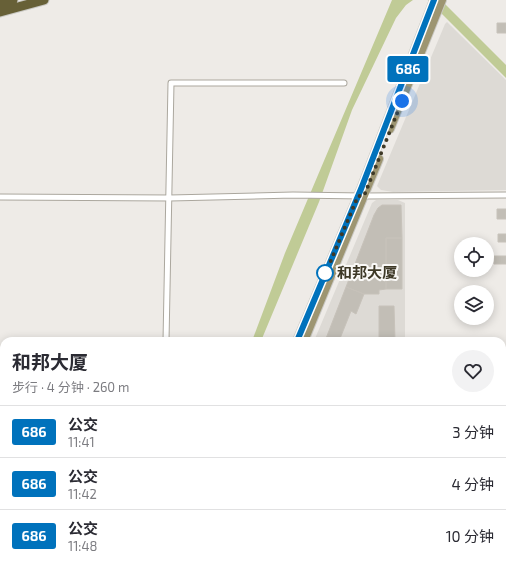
<!DOCTYPE html>
<html lang="zh">
<head>
<meta charset="utf-8">
<style>
	body { margin:0; font-family:"Exo 2","Noto Sans SC",sans-serif; background:#f2f2f3; color:#2b2b33; height:100vh; display:flex; flex-direction:column; font-size:15px; white-space:nowrap }
	* { box-sizing:border-box; margin:0 }
	p { font-size:13px; color:#7c7c81 }
	.icon { flex:none; width:22px; height:22px; fill:none; stroke:currentColor; stroke-width:2; stroke-linecap:round; stroke-linejoin:round }
	.map { position:relative; flex:1; overflow:hidden }
	.sheet { position:absolute; left:0px; top:337px; width:506px; height:232px; display:flex; flex-direction:column; background:#fff; border-radius:12px 12px 0 0; box-shadow:0 2px 10px #0003 }
	.sheet>* { flex:none }
	.badge { padding:0 8px; border-radius:3px; font-size:14px; line-height:26px }
	.controls { position:absolute; left:454px; top:237px; display:grid; gap:8px }
	.controls a { display:grid; place-items:center; width:40px; height:40px; border-radius:50%; background:#fff; box-shadow:0 2px 10px #0003; font-size:20px }
	.you { position:absolute; width:20px; height:20px; margin:-10px; border:3px solid #fff; border-radius:50%; background:#1a73e8; box-shadow:0 0 0 6px #1a73e833 }
	.map>.badge { position:absolute; translate:-50% -50%; box-shadow:0 0 0 2px #fff }
	.round { display:grid; place-items:center; flex:none; width:42px; height:42px; border-radius:21px; background:#f2f2f3 }
	.summary { display:flex; align-items:center; justify-content:space-between; height:68px; padding:0 12px }
	h1 { font-size:19px; font-weight:700; line-height:30px }
	ul { padding:0; list-style:none }
	li { display:flex; align-items:center; gap:12px; height:52px; padding:0 12px; border-top:1px solid #e1e1e2 }
	li div { flex:1 }
	li b { display:block; font-size:15px }
	li em { font-style:normal }
	li .badge { min-width:44px; font-weight:700; text-align:center }
	.map>svg:first-child { display:block }
</style>
</head>
<body>
<div class="map">
<svg width="506" height="569" viewBox="0 0 506 569">
	<rect width="100%" height="100%" fill="#eeebe7"/>
	<path fill="#dddad5" d="M447,22L506,80V190L393,192L381,190L377,186L445,24Z
		M376,200H398L405,203V341H314L372,203Z
		M235,565H285L291,569H233Z"/>
	<path fill="#c0cb96" d="M392,0H413L406,5L396,18L352,110L319,202L261,341H252L285,253Z
		M428,0H441L506,65V78Z
		M0,562L4,563V565H11L28,569H2L0,568Z"/>
	<path fill="#c2beb6" stroke="#c7c2ba" d="M497,23H506V33H497Z
		M382,205H401L402,238H386V289L379,290V294H364L346,287L374,215L378,208Z
		M497,209H506V219H497Z
		M498,234H506V242H498Z
		M386,238H402V289H386Z
		M494,256H506V264H494Z
		M346,287L364,294L356,314L351,311L339,341H325Z
		M379,306H394L395,341H373V339H379Z
		M0,419H4V435H0Z
		M0,475H4V482H0Z
		M0,497H4V504H0Z
		M0,518H4V525H0Z
		M0,539L4,540V547L0,546Z"/>
	<g fill="none" stroke-linecap="round" stroke-linejoin="round">
		<g stroke="#aba79e" stroke-width="4.5">
			<path id="lane" d="M502,492H506
				M502,523L506,519
				M502,545L503,569
				M77,565L81,569
				M384,565V569
				M136,569L138,565"/>
		</g>
		<g stroke="#aba79e" stroke-width="7">
			<path id="street" d="M0,197L170,198L293,195L364,196L506,195
				M166,341L171,83H344
				M287,565L293,569"/>
		</g>
		<g stroke="#ada89a" stroke-width="9">
			<path id="secondary" d="M502,374L506,373
				M0,386H4
				M0,392H4"/>
		</g>
		<g stroke="#c9c8c3" stroke-width="10">
			<path id="primary" d="M390,129L442,0
				M297,341L361,189L434,0
				M304,341L379,159
				M205,569L207,565
				M211,569L213,565"/>
		</g>
		<g stroke="#c9c8c3" stroke-width="11">
			<path id="highway" d="M0,3L13,0
				M0,12L44,0"/>
		</g>
		<use href="#lane" stroke="#fff" stroke-width="2.5"/>
		<use href="#street" stroke="#fff" stroke-width="5"/>
		<use href="#secondary" stroke="#fff" stroke-width="7"/>
		<use href="#primary" stroke="#9d9571" stroke-width="8"/>
		<use href="#highway" stroke="#676037" stroke-width="9"/>
	</g>
	<g fill="none" stroke-linecap="round" stroke-linejoin="round">
		<g stroke="#fff" stroke-width="9">
			<path id="line" d="M297,341L361,189L434,0"/>
		</g>
		<use href="#line" stroke="#0072bc" stroke-width="6"/>
		<path stroke="#3e3927" stroke-width="4" stroke-dasharray="0 7.2" d="M325,273L324,277L358,196H364L402,101"/>
	</g>
	<circle fill="#fff" stroke="#0072bc" stroke-width="2" cx="325" cy="273" r="8"/>
	<g text-anchor="middle" stroke-width="4" stroke-linejoin="round" paint-order="stroke">
		<g font-size="15" font-weight="bold" fill="#3e3927" stroke="#faf9f7" text-anchor="start">
			<text x="337" y="278">和邦大厦</text>
		</g>
	</g>
</svg>
<div class="controls">
<a><svg class="icon" aria-label="locate" viewBox="0 0 24 24"><circle cx="12" cy="12" r="6"/><path d="M12 2v4M12 18v4M2 12h4M18 12h4"/></svg></a>
<a><svg class="icon" aria-label="layers" viewBox="0 0 24 24"><path d="M12 4l9 5-9 5-9-5zM3 14l9 5 9-5"/></svg></a>
</div>
<div class="you" style="left:402px;top:101px"></div>
<b class="badge" style="left:408px;top:69px;background:#0072bc;color:#fff">686</b>
<section class="sheet">
<div class="summary"><div><h1>和邦大厦</h1><p>步行 · 4 分钟 · 260 m</p></div><a class="round"><svg class="icon" aria-label="heart" viewBox="0 0 24 24"><path d="M12 20l-8-8c-3-5 5-10 8-4 3-6 11-1 8 4z"/></svg></a></div>
<ul>
<li><span class="badge" style="background:#0072bc;color:#fff">686</span><div><b>公交</b><p>11:41</p></div><em>3 分钟</em></li>
<li><span class="badge" style="background:#0072bc;color:#fff">686</span><div><b>公交</b><p>11:42</p></div><em>4 分钟</em></li>
<li><span class="badge" style="background:#0072bc;color:#fff">686</span><div><b>公交</b><p>11:48</p></div><em>10 分钟</em></li>
</ul>
</section>
</div>
</body>
</html>
